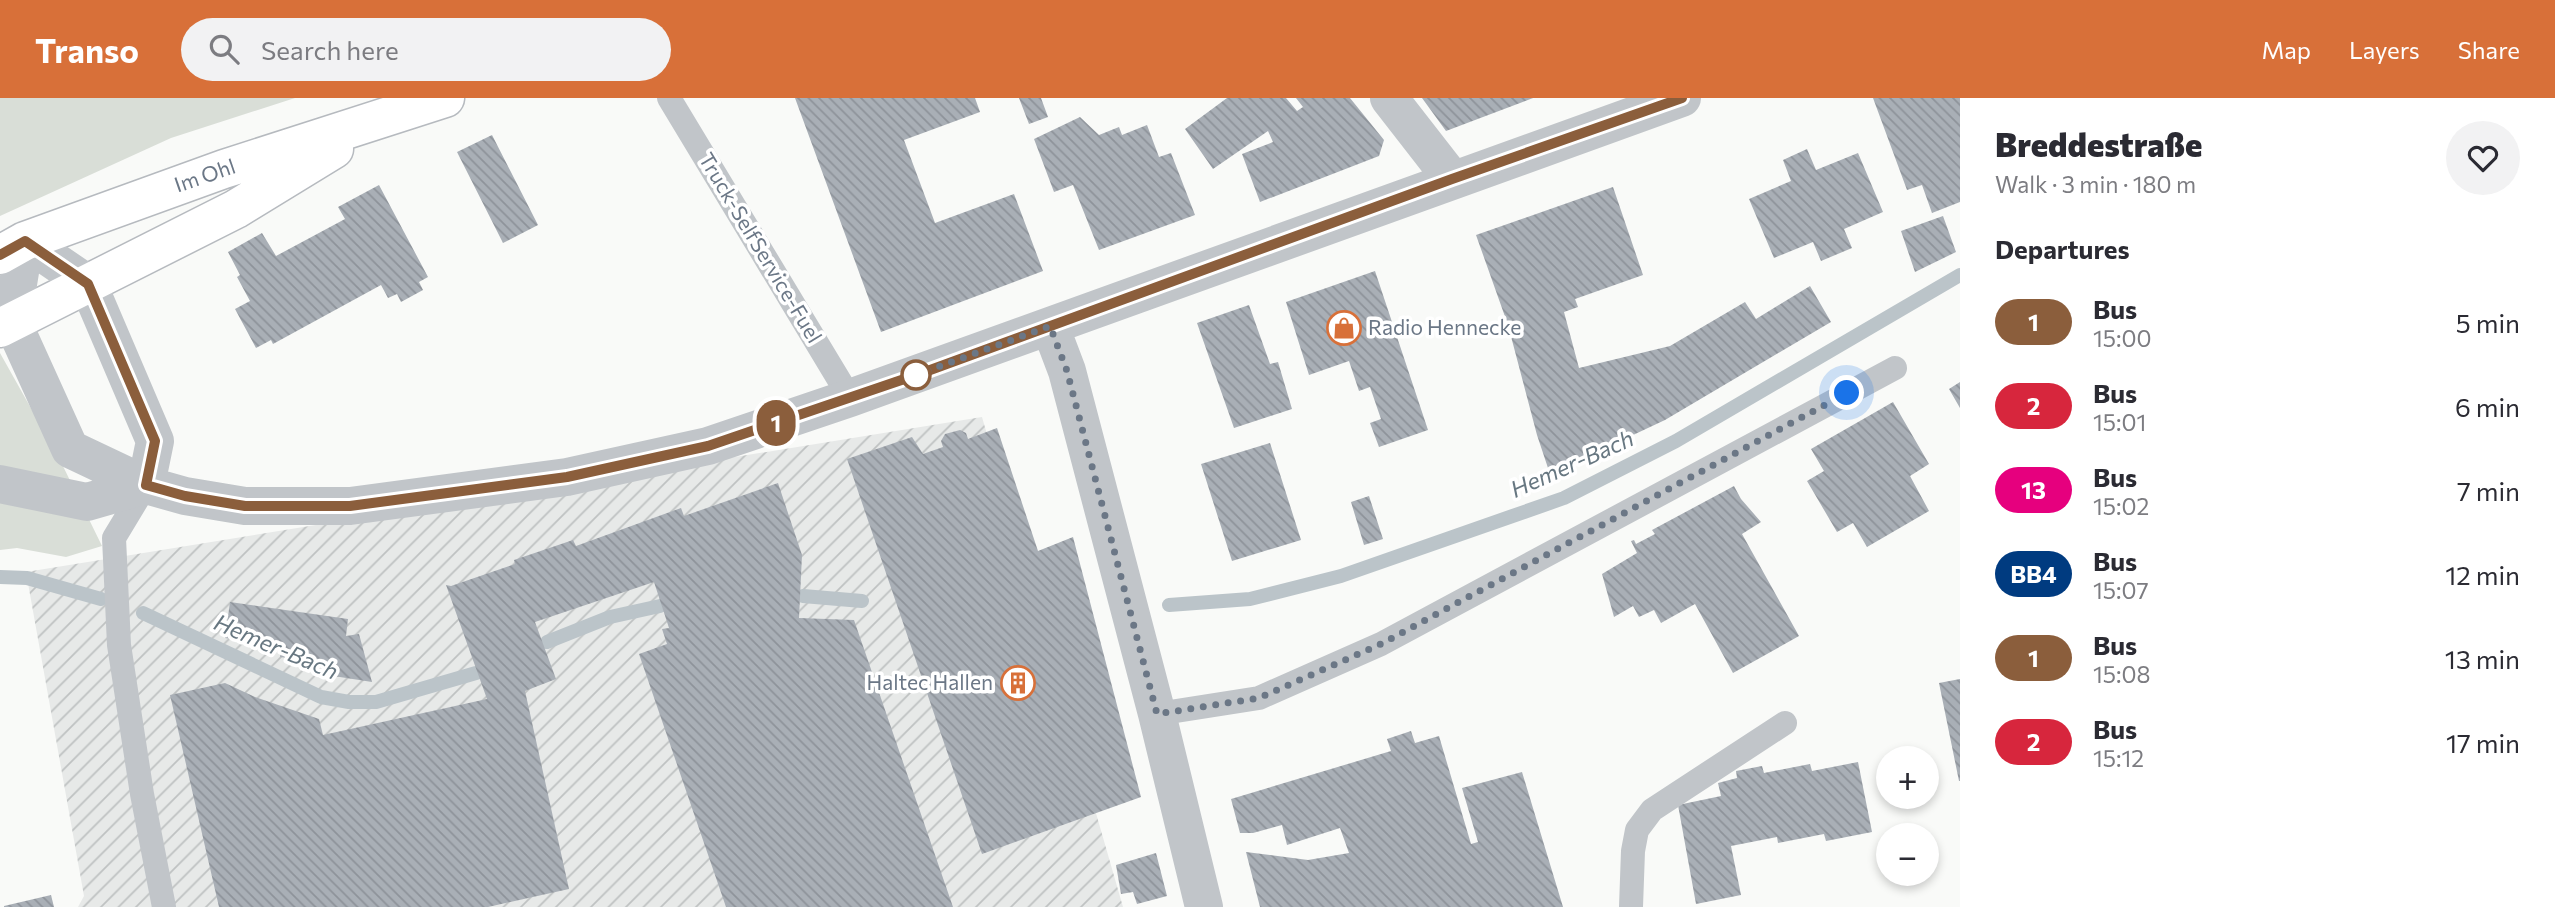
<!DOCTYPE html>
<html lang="en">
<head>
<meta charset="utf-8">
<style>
	body { margin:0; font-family:Commissioner,sans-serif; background:#f2f2f3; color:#2b2b33; height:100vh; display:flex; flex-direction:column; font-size:26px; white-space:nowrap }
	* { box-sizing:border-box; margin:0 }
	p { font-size:23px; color:#7c7c81 }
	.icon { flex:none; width:38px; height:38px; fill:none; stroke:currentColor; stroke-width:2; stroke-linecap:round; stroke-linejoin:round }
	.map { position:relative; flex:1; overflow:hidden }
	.panel { display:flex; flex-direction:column; background:#fff; width:595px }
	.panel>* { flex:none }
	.badge { padding:0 14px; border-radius:23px; font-size:24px; line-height:46px }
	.fabs { position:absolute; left:1876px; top:648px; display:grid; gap:14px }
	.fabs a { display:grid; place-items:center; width:63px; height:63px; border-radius:50%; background:#fff; box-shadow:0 4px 10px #0003; font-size:35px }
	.you { position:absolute; width:35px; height:35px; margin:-18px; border:5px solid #fff; border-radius:50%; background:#1a73e8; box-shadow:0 0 0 10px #1a73e833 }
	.map>.badge { position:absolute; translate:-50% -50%; box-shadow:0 0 0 4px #fff }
	h2 { padding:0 35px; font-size:26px; line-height:63px }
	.round { display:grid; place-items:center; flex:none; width:74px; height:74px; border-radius:37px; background:#f2f2f3 }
	.headline { display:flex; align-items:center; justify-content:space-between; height:119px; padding:0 35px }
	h1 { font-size:33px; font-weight:800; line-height:52px }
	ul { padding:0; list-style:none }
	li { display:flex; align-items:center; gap:21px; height:84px; padding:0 35px }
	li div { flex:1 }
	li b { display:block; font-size:26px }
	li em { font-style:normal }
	li .badge { min-width:77px; font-weight:700; text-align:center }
	header { display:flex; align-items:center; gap:42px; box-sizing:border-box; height:98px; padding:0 35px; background:#d87039; color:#fff }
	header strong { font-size:33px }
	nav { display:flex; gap:38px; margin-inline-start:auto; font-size:24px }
	.search { width:490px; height:63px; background:#f2f2f3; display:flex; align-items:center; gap:18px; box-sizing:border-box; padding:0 24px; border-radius:38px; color:#7c7c81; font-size:26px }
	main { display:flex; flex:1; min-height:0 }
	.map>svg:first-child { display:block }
</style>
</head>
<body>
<header>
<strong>Transo</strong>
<div class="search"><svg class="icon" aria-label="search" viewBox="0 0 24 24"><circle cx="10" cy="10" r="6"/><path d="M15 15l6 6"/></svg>Search here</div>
<nav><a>Map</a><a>Layers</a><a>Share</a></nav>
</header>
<main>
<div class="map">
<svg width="1960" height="809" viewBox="0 0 1960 809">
	<defs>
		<pattern id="industrial-furrows" width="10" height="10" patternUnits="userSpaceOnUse" patternTransform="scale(1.75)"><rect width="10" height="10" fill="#e7e9e8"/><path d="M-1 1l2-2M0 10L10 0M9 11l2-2" fill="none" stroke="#bfc2c2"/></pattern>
		<pattern id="building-back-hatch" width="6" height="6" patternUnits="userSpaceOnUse" patternTransform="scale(1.75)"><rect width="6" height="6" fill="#a9afb6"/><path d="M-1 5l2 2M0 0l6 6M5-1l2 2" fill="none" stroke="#8e939a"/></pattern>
	</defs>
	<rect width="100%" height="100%" fill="#f9faf8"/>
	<path fill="url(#industrial-furrows)" d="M982,319L1123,809H78L84,798L26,474Z"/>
	<path fill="#d9ded7" d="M0,0H295L171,40L0,118Z
		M0,255L60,362L102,448L66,459L17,450L0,452Z"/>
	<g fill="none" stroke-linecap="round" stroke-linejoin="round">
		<path stroke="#bbc4c9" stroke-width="14" d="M0,479L27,480L101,501
			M803,498L862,503
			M1169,507L1250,501L1341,478L1564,400L1676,343L1960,177
			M143,515L321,599L349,604H376L476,575
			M547,544L610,519L660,508"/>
	</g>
	<path fill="url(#building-back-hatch)" d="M795,0H975L980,14L904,42L935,125L1014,96L1043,173L881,234Z
		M1019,0H1041L1048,19L1029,26Z
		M1227,0H1286L1297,13L1303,9L1296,0H1350L1384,42L1379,58L1260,104L1242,56L1273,44L1268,33L1213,71L1185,31Z
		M1422,0H1533L1446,33Z
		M1873,0H1960V104L1932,115L1922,87L1907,92Z
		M1080,19L1099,37L1119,29L1122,37L1147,27L1159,59L1171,55L1195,117L1099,152L1073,87L1054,94L1034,41Z
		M492,37L538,127L503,145L457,54Z
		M1807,51L1816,72L1858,55L1883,114L1844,131L1852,150L1821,163L1813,144L1774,160L1749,101L1791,83L1783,62Z
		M379,87L428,179L419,184L423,192L401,204L397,196L388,200L381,187L273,246L271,242L256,250L235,211L250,203L237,179L240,177L228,154L262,135L276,158L345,121L338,109Z
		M1613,89L1643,177L1575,201L1578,209L1564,214L1579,270L1670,248L1745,204L1756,221L1810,188L1831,224L1665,322L1550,376L1537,337L1508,227L1476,137Z
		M1943,118L1956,154L1915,174L1901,133Z
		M1375,173L1428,332L1379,349L1370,325L1381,321L1370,289L1359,293L1349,263L1309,277L1286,204Z
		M1249,207L1270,266L1278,264L1292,311L1234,330L1197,225Z
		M1960,284V310L1949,291Z
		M1893,304L1929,366L1910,378L1929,413L1867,449L1853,425L1837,434L1807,383L1824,373L1811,351Z
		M997,330L1038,453L1073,439L1141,699L982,756L847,361L912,339L923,356L943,349L941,343L945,336L960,332L966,335L968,341Z
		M1270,345L1301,442L1232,463L1201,366Z
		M778,385L802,457L799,520L854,522L953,809H726L639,556L667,546L662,531L669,530L654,484L535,524L556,581L525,593L569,791L488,809H219L170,597L225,585L255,599L319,621L323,637L487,601L446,487L451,488L515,466L514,462L573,442L576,448L681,410L684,418Z
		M1734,388L1741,401L1761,424L1742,436L1799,538L1733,575L1695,506L1661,525L1654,512L1639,519L1633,508L1614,519L1602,476L1637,455L1631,443L1634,442L1636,446L1655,436L1652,432Z
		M1369,398L1383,441L1364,447L1351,404Z
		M230,504L348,521L346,538L359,536L372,584L327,577L328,569L288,563V560L280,559L282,548L225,540Z
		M1960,581V683H1959L1939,585Z
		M1411,633L1415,645L1439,638L1471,746L1478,744L1462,690L1522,674L1563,809H1260L1246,754L1308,762L1349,755L1340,730L1287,747L1282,727L1253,735H1240L1231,701L1391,653L1387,641Z
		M1858,664L1872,734L1826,743L1824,736L1778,745L1777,739L1731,748L1741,797L1696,806L1678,707L1721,698L1718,685L1737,680L1736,673L1762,668L1764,675L1810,666L1812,673Z
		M1156,755L1167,798L1137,806L1133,794L1121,796L1116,767Z
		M51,797L54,809H4V808Z"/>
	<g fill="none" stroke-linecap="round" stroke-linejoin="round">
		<g stroke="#b6babf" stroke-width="41">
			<path id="secondary" d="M0,157L25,143L224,71L445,0
				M0,230L236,111L334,51"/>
		</g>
		<path stroke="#c1c5c9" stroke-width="24" d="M669,0L850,300
			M146,387L114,440L119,547L142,696L164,809
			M1157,616L1259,600L1381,546L1895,270
			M1631,809L1633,753L1637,732L1652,712L1785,625"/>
		<path stroke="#c1c5c9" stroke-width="38" d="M1389,0L1452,81
			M1050,228L1067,273L1157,616L1204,809
			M0,386L87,404L146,387
			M146,387L155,343L88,186L25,143L12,223L70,351L146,387L185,398L245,408H350L567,379L708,348L850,300L1682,0"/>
		<use href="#secondary" stroke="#fff" stroke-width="38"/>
	</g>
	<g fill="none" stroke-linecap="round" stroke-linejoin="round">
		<g stroke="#fff" stroke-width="16">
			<path id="line" d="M0,157L25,143L88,186L155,343L146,387L185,398L245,408H350L567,379L708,348L922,275L1452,81L1682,0"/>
		</g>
		<use href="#line" stroke="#8b5e3c" stroke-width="10"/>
		<path stroke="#6b7786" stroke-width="7" stroke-dasharray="0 12.6" d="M916,277L1050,228L1067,273L1157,616L1259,600L1381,546L1847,295"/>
	</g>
	<defs>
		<g id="shop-ring" transform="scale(1.75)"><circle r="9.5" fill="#fff" stroke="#d87039" stroke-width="1.5"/><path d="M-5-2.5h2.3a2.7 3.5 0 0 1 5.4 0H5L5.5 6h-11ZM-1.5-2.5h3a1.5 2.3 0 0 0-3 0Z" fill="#d87039"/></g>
		<g id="building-ring" transform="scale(1.75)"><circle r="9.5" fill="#fff" stroke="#d87039" stroke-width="1.5"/><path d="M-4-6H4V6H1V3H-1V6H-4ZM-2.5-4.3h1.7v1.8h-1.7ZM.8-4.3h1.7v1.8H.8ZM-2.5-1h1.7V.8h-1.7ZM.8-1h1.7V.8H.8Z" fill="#d87039"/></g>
	</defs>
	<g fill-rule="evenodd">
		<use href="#shop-ring" x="1344" y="230"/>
		<use href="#building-ring" x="1018" y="585"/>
	</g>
	<circle fill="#fff" stroke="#8b5e3c" stroke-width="3.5" cx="916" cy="277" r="14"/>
	<g text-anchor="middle" stroke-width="7" stroke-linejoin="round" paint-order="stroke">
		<g font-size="21" fill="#6b7786" stroke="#fff">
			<text transform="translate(205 78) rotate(-19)" y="7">Im Ohl</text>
			<text transform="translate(760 150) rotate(59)" y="7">Truck-SelfService-Fuel</text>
		</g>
		<g font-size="21" fill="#6b7786" stroke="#fff" text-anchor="start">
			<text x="1368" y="237">Radio Hennecke</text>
			<text x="993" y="592" text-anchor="end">Haltec Hallen</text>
		</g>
		<g font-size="23" font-style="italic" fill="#677781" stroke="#fff">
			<text transform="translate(1572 366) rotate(-24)" y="8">Hemer-Bach</text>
			<text transform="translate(276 549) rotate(23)" y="8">Hemer-Bach</text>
		</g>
	</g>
</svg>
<div class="fabs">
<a>+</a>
<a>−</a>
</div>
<div class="you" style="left:1847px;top:295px"></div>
<b class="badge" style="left:776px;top:325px;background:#8b5e3c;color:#fff">1</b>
</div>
<section class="panel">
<div class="headline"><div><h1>Breddestraße</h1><p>Walk · 3 min · 180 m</p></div><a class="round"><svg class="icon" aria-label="heart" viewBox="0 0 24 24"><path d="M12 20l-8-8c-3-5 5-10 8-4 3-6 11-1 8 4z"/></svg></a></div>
<h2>Departures</h2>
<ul>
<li><span class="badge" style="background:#8b5e3c;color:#fff">1</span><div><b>Bus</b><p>15:00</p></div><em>5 min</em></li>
<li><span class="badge" style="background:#d7263d;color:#fff">2</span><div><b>Bus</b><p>15:01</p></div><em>6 min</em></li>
<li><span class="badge" style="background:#e6007e;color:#fff">13</span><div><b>Bus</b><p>15:02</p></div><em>7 min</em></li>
<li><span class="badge" style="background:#003b80;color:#fff">BB4</span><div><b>Bus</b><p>15:07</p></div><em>12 min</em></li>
<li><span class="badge" style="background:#8b5e3c;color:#fff">1</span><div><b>Bus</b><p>15:08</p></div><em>13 min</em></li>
<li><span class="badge" style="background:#d7263d;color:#fff">2</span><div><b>Bus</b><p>15:12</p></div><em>17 min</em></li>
</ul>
</section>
</main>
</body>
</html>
